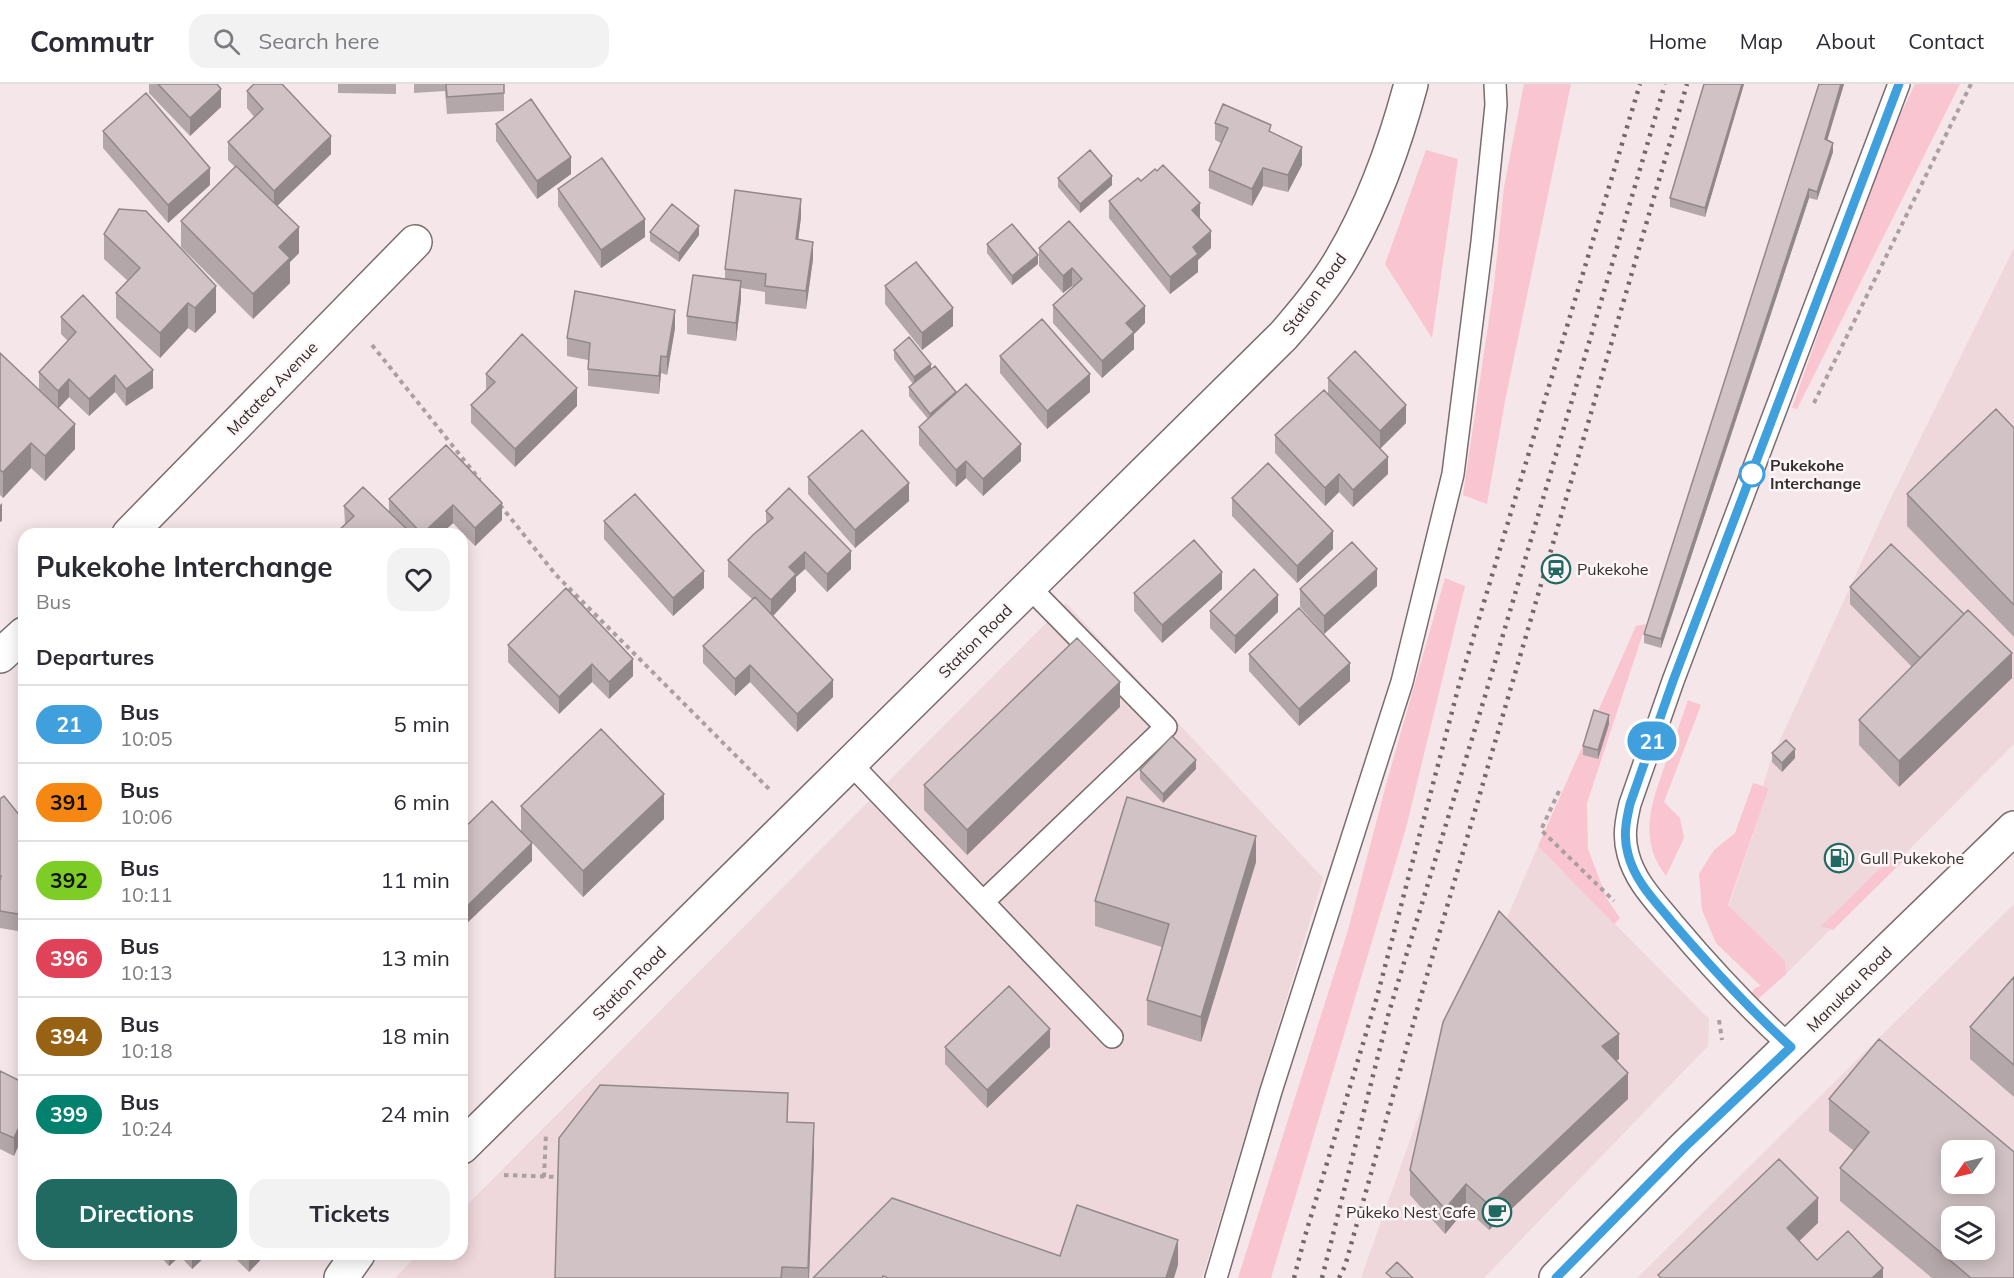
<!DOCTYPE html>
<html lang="en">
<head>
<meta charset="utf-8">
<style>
	body { margin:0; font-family:Mulish,sans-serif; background:#f2f2f3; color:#2b2b33; height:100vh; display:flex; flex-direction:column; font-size:22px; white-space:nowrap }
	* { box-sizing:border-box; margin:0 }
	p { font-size:20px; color:#7c7c81 }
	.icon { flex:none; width:33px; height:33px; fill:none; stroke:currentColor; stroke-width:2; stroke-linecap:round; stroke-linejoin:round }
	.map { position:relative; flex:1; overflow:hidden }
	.sheet { position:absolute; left:18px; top:444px; width:450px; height:732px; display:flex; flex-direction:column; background:#fff; border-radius:18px; box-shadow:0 3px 15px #0003 }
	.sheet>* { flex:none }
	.badge { padding:0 12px; border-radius:20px; font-size:21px; line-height:39px }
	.needle { width:39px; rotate:236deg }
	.controls { position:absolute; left:1941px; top:1056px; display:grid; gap:12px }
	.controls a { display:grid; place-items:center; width:54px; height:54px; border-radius:12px; background:#fff; box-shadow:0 3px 15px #0003; font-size:30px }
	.map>.badge { position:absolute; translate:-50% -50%; box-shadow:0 0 0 3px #fff }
	h2 { padding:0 18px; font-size:22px; line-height:54px }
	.round { display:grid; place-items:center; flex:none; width:63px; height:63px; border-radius:18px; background:#f2f2f3 }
	.headline { display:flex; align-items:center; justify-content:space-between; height:102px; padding:0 18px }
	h1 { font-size:28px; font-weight:700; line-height:45px }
	.primary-button { display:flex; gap:12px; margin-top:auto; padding:12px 18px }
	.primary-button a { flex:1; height:69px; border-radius:18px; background:#216a61; color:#fff; font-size:24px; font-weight:700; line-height:69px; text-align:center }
	.primary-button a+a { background:#f2f2f3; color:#2b2b33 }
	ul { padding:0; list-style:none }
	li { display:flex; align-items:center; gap:18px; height:78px; padding:0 18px; border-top:2px solid #e1e1e2 }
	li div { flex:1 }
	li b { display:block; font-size:22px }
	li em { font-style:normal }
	li .badge { min-width:66px; font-weight:700; text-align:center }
	header { display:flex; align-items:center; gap:36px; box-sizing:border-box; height:84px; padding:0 30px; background:#fff; border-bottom:2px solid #e1e1e2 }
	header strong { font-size:28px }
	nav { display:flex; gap:33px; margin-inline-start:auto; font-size:21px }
	.search { width:420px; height:54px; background:#f2f2f3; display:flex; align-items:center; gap:15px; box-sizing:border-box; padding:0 21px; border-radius:18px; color:#7c7c81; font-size:22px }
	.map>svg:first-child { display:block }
</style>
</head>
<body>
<header>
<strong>Commutr</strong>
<div class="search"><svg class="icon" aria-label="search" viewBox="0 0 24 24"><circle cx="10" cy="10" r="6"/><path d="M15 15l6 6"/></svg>Search here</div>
<nav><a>Home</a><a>Map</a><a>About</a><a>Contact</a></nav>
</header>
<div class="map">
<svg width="2014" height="1194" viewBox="0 0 2014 1194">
	<rect width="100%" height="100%" fill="#f5e6e9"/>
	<path fill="#efd8dc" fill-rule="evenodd" d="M2014,164V660L1786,890L1758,915L1755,904L1761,902L1716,859L1769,704L1763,702L1770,678L1889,418Z
		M1066,519L1323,794L1202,1194H395L418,1170H462V1126Z
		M1538,762L1709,935L1708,962L1484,1194H1361L1443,963L1499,852Z
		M2014,820V1194H1637ZM1952,1066H1984V1100H1952ZM1952,1132H1984V1166H1952Z"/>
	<path fill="#f9c5d1" d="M1524,0H1571L1505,317L1487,420L1463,411L1494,201L1504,103Z
		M1915,0H1960L1797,325L1792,324L1881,71Z
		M1426,66L1458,75L1432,254L1385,180Z
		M1445,494L1465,502L1406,744L1271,1194H1238L1348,846L1387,697Z
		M1646,540L1587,719L1588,765L1607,815L1620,834L1614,840L1538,762L1636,542Z
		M1688,616L1701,621L1664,718L1680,734L1684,754L1666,792C1637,754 1652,718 1666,678C1674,657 1681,637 1688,616Z
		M1753,699L1769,704L1728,821L1785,877L1786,890L1758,915L1751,910L1755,904L1761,902L1716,859L1702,826L1699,790L1714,766L1735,749Z
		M1897,768L1907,770V773L1833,846L1821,842Z"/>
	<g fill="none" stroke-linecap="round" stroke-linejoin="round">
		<g stroke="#796d6f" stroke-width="24">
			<path id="service" d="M851,680L1112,953
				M983,818L1166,643L1029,503
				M1791,963C1748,924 1710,883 1673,839C1656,818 1635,798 1628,770C1623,753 1626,737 1630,720L1673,597L1899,0
				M1216,1194L1271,1007L1402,598L1453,390L1482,158L1496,21L1495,0"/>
		</g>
		<g stroke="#796d6f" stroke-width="36">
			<path id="minor" d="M129,450L415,158
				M0,572L24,550
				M462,1063L1284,251C1305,227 1326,202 1342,174C1374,120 1395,60 1411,0
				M341,1194L358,1170"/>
		</g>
		<g stroke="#796d6f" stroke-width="36">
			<path id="secondary" d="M1556,1194L1685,1063L2014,744"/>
		</g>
		<path stroke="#aa9fa1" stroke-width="4" stroke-dasharray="4.5 4.5" stroke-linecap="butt" d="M372,261L480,396
			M1814,319L1971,0
			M500,421L556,491L771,707
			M1559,707L1541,746L1614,817
			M1719,936L1722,956
			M504,1091L559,1093
			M544,1093L546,1049"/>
		<use href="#service" stroke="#fff" stroke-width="21"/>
		<use href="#minor" stroke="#fff" stroke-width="33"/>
		<use href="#secondary" stroke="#fff" stroke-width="33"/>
		<path stroke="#706869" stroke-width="4.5" stroke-dasharray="3 6" stroke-linecap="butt" d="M1294,1194L1305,1152L1377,913L1459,601L1640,0
			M1322,1194L1389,928L1485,612L1665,0
			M1339,1194L1345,1182L1423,905L1687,0"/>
	</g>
	<path fill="#b3a7a9" d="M149,0H217L221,23L190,52L149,9Z
		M338,0H396V10L338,9Z
		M414,0H504V27L447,30L445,7L414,9Z
		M1704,0H1744L1705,133L1670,123V114Z
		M1819,0H1844L1827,56L1833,68L1817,116L1809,114L1661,564L1644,559V550Z
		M247,7L331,70L277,122L299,169L290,178V199L253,235L181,163V137L235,83L228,76V58L254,33L247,24Z
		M1215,39L1271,48L1302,81L1288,108L1263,102L1252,122L1209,104V86L1221,59L1215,56Z
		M496,40L571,90L537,115L496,57Z
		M103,47L210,101L168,139L103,64Z
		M1058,94L1112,101L1080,129L1058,103Z
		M1141,97L1200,134L1211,164L1198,176V188L1170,210L1109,134V117Z
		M558,105L645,153L601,184L558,122Z
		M801,133L798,156L813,175L806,225L765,220V208L741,204V215L736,257L687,250V232L725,195V185Z
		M1069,137L1145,239L1134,250V265L1102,294L1053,239V221L1073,203L1072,202L1063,209L1039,182V164Z
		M650,148L699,151L679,178L650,157Z
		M104,150L216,228L195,249L188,244L160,274L116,234V209L128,197L104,175Z
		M987,160L1038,180L1012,201L987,169Z
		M885,202L953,242L922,266L885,220Z
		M61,233L153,304L126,322L115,308L89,332L69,313L58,324L75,365L45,397L31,384L3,414L0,411V269L39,306V288L68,257L61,250Z
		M675,244L667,291L661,289L659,310L588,302V276L567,272V254Z
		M894,266L931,286L956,309L1021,377L983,412L966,394L956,403L919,361V343L928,335L909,312V303L913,300L894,275Z
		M1000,272L1090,308L1047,345L1000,289Z
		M486,290L577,322L515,383L471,339V321L486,307Z
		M1328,294L1406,339L1380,364L1388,390L1353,423L1339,408L1325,422L1275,369V351L1328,310Z
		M2014,344V553L1907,442V410Z
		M446,361L502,436L475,462L453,439L441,450H335L345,440L344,422L389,428V415Z
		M808,393L909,417L855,464L808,410Z
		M1232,414L1333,465L1297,499L1232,432Z
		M766,427L851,485L827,508L805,485L796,493V507L773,532L833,613L797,648L750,598L735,612L703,579V562L752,515L728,493V476L766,439Z
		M604,437L704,504L673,532L604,455Z
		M1377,502L1324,550L1300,523V505Z
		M1850,503L2012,594L1899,703L1859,661V636L1912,583L1850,520Z
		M566,504L633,592L609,615L592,598L559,630L508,578V561Z
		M1222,505L1162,559L1134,527V509Z
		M1210,527L1278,528L1235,570L1210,544Z
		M1249,570L1350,597L1299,642L1249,587Z
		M1120,623L967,771L924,726V701Z
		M1609,640L1598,675L1583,671V662Z
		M1772,669L1795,674L1782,688L1772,678Z
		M1196,685L1163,719L1140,695V686Z
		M24,701V728L19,722V705Z
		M0,715L24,737V848L0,844Z
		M521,722L664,735L583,813L521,747Z
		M1256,778L1201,958L1147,941V916L1162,863L1095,842V817Z
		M2014,893V1013L1970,975V943Z
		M1879,955L2014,1194H1932L1840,1117V1084L1854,1067L1829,1047V1015Z
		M945,963H1050L987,1024L945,980Z
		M1619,975L1616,977L1628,1015L1489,1146L1466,1125L1445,1150L1410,1111V1086Z
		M0,987L24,999L14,1072L0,1065Z
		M788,1038L814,1071L809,1194H555Z
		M158,1170H208L192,1185L180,1172L169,1182Z
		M231,1170H266L249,1188Z"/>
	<path fill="#92888a" d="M1742,0H1744L1705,133V124Z
		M1841,0H1844L1825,64V55Z
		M221,5V23L190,52V34Z
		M331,52V70L274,125V107Z
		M1833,59V68L1817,116V108Z
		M1302,63V81L1288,108V91Z
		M571,73V90L537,115V97Z
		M210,84V101L168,139V121Z
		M1263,84V102L1252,122V105Z
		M1112,92V101L1080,129V120Z
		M1809,105V114L1661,564V555Z
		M801,115V133L796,173V155Z
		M1200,119V136L1192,126Z
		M645,135V153L601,184V166Z
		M699,142V151L679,178V169Z
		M299,143V169L290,178V199L253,235V210L279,163Z
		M1211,147V164L1198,176V188L1170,210V193L1193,163Z
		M813,158V175L806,225V207Z
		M1038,171V180L1012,201V192Z
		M1072,184V202L1063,209V192Z
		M741,197V215L736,257V239Z
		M216,202V228L195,249V224Z
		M188,219V244L160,274V249Z
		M1145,222V239L1134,250V265L1102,294V277L1126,239Z
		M953,224V242L922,266V249Z
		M675,226V244L667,291V273Z
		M661,272V289L659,310V292Z
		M931,280V289L914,302V293Z
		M153,286V304L126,322V305Z
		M1090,290V308L1047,345V327Z
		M115,291V308L89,332V315Z
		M69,295V313L58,325V307Z
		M577,304V322L515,383V365Z
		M956,308L930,338V330Z
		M1406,321V339L1380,365V347Z
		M75,340V365L45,397V372Z
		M31,359V384L3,414V388Z
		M1021,360V377L983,412V395Z
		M1388,373V390L1353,423V406Z
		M966,377V394L956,403V386Z
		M1339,390V408L1325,422V404Z
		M909,399V417L855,464V446Z
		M2,419V437L0,438V421Z
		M502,419V436L475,462V444Z
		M453,421V439L441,450H423Z
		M1333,447V465L1297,499V482Z
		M851,467V485L827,508V490Z
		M805,468V485L796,493V507L771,534V516L789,483Z
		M1377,485V502L1324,550V532Z
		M704,487V504L673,532V514Z
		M1222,488V505L1162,559V541Z
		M1278,511V528L1235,570V552Z
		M2012,569V594L1899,703V677Z
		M633,575V592L609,615V598Z
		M1350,579V597L1299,642V625Z
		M592,580V598L559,630V613Z
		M750,581V598L735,612V595Z
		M833,596V613L797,648V630Z
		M1120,598V623L967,771V746Z
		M1609,631V640L1598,675V666Z
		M1795,665V674L1782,688V679Z
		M1196,676V685L1163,719V710Z
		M664,710V735L583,813V787Z
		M1256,752V778L1201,958V933Z
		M532,759V777L462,844V827Z
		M1050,945V963L987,1024V1006Z
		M1619,950V975L1602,988V962Z
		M1628,989V1015L1489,1146V1121Z
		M24,1032V1050L14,1072V1054Z
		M814,1039V1071L809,1194H808Z
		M1466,1100V1125L1445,1150V1125Z
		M1818,1114V1139L1787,1169V1144Z
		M1178,1156V1181L1174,1194H1166Z
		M169,1170H180V1172L169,1182Z
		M192,1170H208L192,1185Z
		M249,1170H266L249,1188Z
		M1883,1184V1194H1872Z"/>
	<path fill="#d0c2c5" stroke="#92888a" stroke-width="1.5" fill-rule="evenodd" d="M158,0H217L221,5L190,34Z
		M254,0H282L331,52L274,107L228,58L263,25L247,7Z
		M446,0H504V9L447,13Z
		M1704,0H1742L1705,124L1670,114Z
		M1819,0H1841L1825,55L1833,59L1817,108L1809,105L1661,555L1644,550Z
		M146,9L210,84L168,121L103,47Z
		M531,15L571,73L537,97L496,40Z
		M1223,20L1271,41L1269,47L1302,63L1288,91L1263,84L1252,105L1209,86L1228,44L1215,39Z
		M1090,66L1112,92L1080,120L1058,94Z
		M602,74L645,135L601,166L558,105Z
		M1163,81L1200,119L1192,126L1211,147L1193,163L1198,170L1170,193L1109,117L1138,94L1141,97L1155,85L1157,87Z
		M236,82L299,143L279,163L290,174L253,210L181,137Z
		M735,106L801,115L796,155L813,158L806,207L765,202L766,190L725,185Z
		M672,120L699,142L679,169L650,148Z
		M119,125L146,127L216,202L195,224L188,219L160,249L116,209L140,184L104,150Z
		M1069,137L1145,222L1126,239L1134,248L1102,277L1053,221L1082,195L1072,184L1063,192L1039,164Z
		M1012,140L1038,171L1012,192L987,160Z
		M916,178L953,224L922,249L885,202Z
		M693,191L741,197L736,239L687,232Z
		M575,207L675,226L667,273L661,272L659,292L588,285L590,259L567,254Z
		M83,211L153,286L126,305L115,291L89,315L69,295L58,307L39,288L76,248L61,233Z
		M1042,235L1090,290L1047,327L1000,272Z
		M522,250L577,304L515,365L471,321L495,298L486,290Z
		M909,253L931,280L914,293L894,266Z
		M1355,267L1406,321L1380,347L1328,294Z
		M0,269L75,340L45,372L31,359L3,388L0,386Z
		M935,282L956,308L930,330L909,303Z
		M966,300L1021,360L983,395L966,377L956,386L919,343Z
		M1324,306L1388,373L1353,406L1339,390L1325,404L1275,351Z
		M1996,325L2014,344V521L1907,410Z
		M862,346L909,399L855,446L808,393Z
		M446,361L502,419L475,444L453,421L422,450L389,415Z
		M1268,379L1333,447L1297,482L1232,414Z
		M363,403L412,450H335L354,432L344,422Z
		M789,404L851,467L827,490L805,468L789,483L796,490L771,516L728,476L754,450L773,434L766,427Z
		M635,410L704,487L673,514L604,437Z
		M1194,456L1222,488L1162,541L1134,509Z
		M1352,458L1377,485L1324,532L1300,505Z
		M1891,460L1964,530L1920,574L1850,503Z
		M1254,485L1278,511L1235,552L1210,527Z
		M566,504L633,575L609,598L592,580L559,613L508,561Z
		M755,513L833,596L797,630L750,581L735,595L703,562Z
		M1299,524L1350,579L1299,625L1249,570Z
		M1968,526L2012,569L1899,677L1859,636Z
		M1077,554L1120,598L967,746L924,701Z
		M1594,626L1609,631L1598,666L1583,662Z
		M601,645L664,710L583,787L521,722Z
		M1172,652L1196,676L1163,710L1140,686Z
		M1786,656L1795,665L1782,679L1772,669Z
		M24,701V710L19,705Z
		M4,712L24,737V831L0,827V797L1,792L0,791V715Z
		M1127,713L1256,752L1201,933L1147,916L1169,840L1095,817Z
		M492,717L532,759L462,827V746Z
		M1499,827L1619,950L1602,962L1628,989L1489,1121L1466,1100L1445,1125L1410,1086L1443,938Z
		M2014,893V981L1970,943Z
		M1009,902L1050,945L987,1006L945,963Z
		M1879,955L2014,1068V1194H1971L1840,1084L1869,1048L1829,1015ZM1952,1066H1984V1100H1952ZM1952,1132H1984V1166H1952Z
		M0,987L24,999V1032L14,1054L0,1048Z
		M600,1001L788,1009L787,1038L814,1039L808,1184L782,1183L781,1194H555L559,1054Z
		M1779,1075L1818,1114L1787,1144L1817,1176L1848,1147L1883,1184L1872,1194H1661L1658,1191Z
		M892,1114L1060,1172L1077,1121L1178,1156L1166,1194H888L883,1192L882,1194H813Z
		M1397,1178L1413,1194H1392L1386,1189Z"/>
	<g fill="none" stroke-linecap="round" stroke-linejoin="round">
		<g stroke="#fff" stroke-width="14">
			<path id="line" d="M1556,1194L1685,1063L1791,963C1748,924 1710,882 1673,839C1656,818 1635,798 1628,770C1623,753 1626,737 1630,720L1673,597L1899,0"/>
		</g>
		<use href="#line" stroke="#40a0de" stroke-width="9"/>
	</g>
	<defs>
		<g id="station-ring" transform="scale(1.5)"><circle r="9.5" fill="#fef5f7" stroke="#216a61" stroke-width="1.5"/><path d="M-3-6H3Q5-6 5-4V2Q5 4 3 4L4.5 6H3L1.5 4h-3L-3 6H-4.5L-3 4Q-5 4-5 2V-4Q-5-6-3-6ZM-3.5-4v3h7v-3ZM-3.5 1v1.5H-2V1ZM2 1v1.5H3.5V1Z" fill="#216a61"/></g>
		<g id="fuel-ring" transform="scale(1.5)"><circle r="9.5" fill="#fef5f7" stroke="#216a61" stroke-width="1.5"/><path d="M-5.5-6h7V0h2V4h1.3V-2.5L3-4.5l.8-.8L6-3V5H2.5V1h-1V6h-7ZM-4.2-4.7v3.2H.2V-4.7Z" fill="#216a61"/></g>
		<g id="cafe-ring" transform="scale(1.5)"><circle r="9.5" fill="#fef5f7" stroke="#216a61" stroke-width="1.5"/><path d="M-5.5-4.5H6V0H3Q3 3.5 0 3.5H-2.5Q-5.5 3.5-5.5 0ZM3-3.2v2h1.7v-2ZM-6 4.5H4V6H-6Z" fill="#216a61"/></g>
	</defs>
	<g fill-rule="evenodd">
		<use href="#station-ring" x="1556" y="485"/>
		<use href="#fuel-ring" x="1839" y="774"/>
		<use href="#cafe-ring" x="1497" y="1128"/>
	</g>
	<circle fill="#fff" stroke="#40a0de" stroke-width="3" cx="1752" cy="390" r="12"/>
	<g text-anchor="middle" stroke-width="5" stroke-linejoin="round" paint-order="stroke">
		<g font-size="16" fill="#332e2f" stroke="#fef5f7">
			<text transform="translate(1314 210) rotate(-54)" y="6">Station Road</text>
			<text transform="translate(272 304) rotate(-46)" y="6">Matatea Avenue</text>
			<text transform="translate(975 557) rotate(-45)" y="6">Station Road</text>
			<text transform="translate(629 899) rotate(-45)" y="6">Station Road</text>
			<text transform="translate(1849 905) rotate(-45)" y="6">Manukau Road</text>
		</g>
		<g font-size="16" font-weight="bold" fill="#332e2f" stroke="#fef5f7" text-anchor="start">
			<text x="1770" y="387">Pukekohe<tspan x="1770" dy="18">Interchange</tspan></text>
		</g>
		<g font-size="16" fill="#332e2f" stroke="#fef5f7" text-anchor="start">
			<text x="1577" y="491">Pukekohe</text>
			<text x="1860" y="780">Gull Pukekohe</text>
			<text x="1476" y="1134" text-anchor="end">Pukeko Nest Cafe</text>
		</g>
	</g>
</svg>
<div class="controls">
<a><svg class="needle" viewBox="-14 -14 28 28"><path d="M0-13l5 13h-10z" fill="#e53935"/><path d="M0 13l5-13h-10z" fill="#7c7c81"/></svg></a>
<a><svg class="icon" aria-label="layers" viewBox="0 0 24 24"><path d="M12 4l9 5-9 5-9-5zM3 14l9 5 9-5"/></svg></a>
</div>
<b class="badge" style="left:1652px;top:657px;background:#40a0de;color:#fff">21</b>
<section class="sheet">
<div class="headline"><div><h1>Pukekohe Interchange</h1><p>Bus</p></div><a class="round"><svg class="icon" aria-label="heart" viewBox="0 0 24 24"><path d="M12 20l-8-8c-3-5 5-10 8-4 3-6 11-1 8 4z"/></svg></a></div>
<h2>Departures</h2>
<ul>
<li><span class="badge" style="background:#40a0de;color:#fff">21</span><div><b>Bus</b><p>10:05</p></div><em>5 min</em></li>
<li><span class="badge" style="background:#f58712;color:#111">391</span><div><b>Bus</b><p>10:06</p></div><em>6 min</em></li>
<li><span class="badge" style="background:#7ecd26;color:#111">392</span><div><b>Bus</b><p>10:11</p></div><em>11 min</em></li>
<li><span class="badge" style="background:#e04257;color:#fff">396</span><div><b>Bus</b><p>10:13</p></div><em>13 min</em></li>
<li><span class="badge" style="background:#986215;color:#fff">394</span><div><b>Bus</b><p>10:18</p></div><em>18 min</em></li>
<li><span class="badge" style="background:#02826e;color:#fff">399</span><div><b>Bus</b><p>10:24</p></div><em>24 min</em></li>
</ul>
<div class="primary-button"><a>Directions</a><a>Tickets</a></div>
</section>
</div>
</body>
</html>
